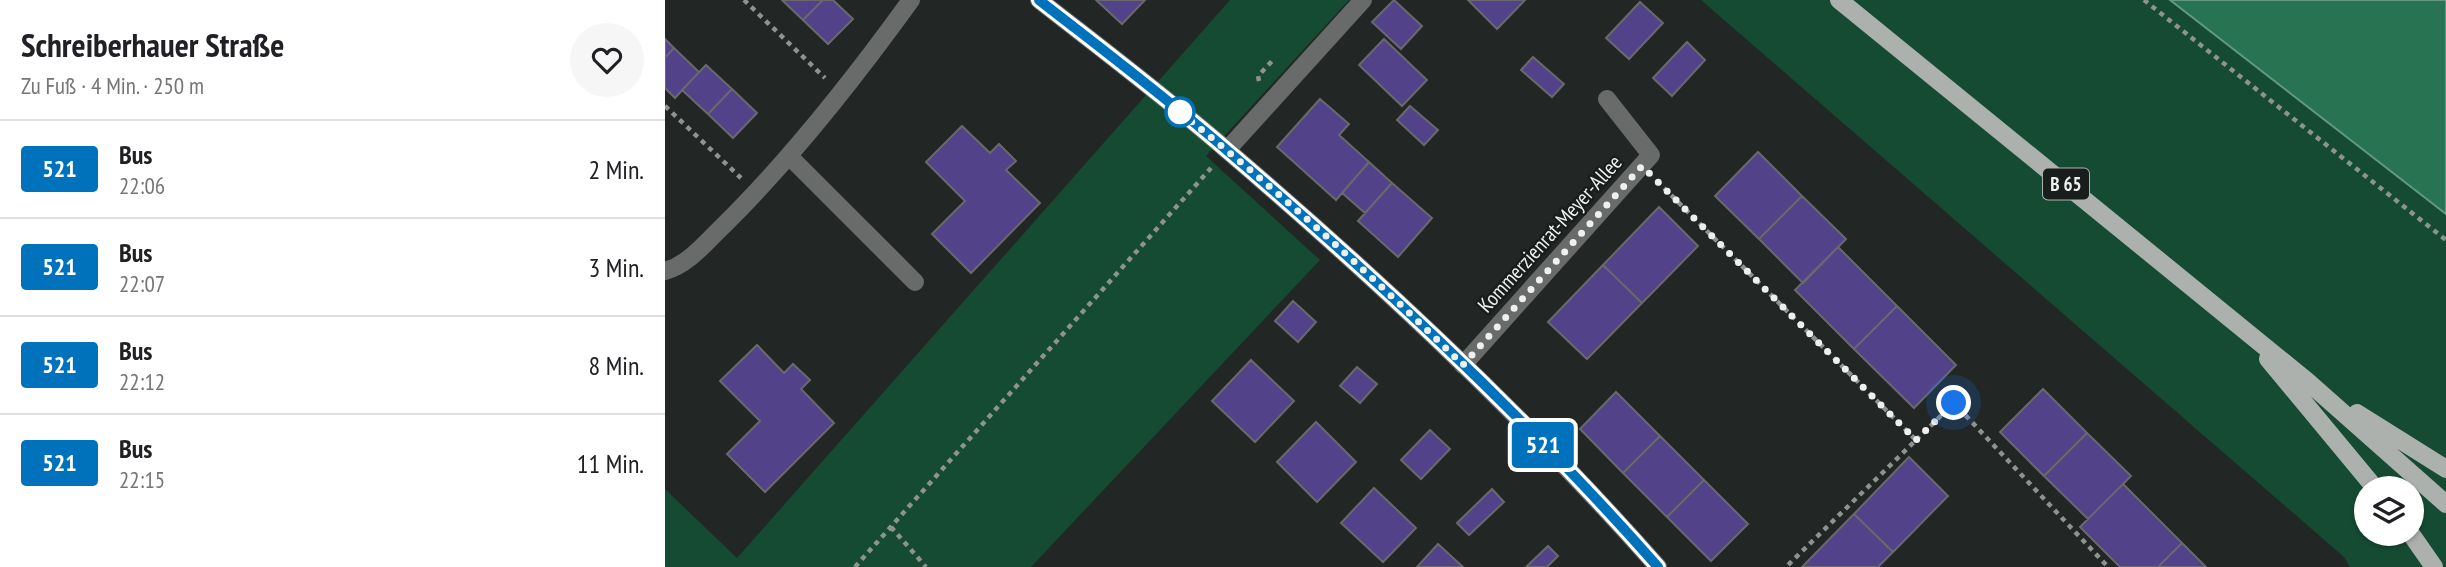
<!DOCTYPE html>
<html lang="de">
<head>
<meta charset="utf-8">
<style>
	body { margin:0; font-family:"PT Sans Narrow",sans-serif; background:#f6f6f6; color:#202124; height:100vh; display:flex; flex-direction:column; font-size:26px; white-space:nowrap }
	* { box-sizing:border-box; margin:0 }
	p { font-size:23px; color:#757577 }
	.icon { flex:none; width:38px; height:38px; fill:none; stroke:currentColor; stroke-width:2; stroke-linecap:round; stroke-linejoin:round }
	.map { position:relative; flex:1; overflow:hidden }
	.sheet { display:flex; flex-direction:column; background:#fff; width:665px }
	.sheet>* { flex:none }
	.badge { padding:0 14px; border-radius:5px; font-size:24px; line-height:46px }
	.tools { position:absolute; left:1689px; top:476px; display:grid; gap:14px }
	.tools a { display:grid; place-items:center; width:70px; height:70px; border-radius:50%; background:#fff; box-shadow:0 2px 5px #0004; font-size:35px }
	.you { position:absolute; width:35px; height:35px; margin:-18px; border:5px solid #fff; border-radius:50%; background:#1a73e8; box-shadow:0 0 0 10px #1a73e833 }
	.map>.badge { position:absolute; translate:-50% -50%; box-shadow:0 0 0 4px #fff }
	.round { display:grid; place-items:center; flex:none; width:74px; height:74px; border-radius:37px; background:#f6f6f6 }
	.overview { display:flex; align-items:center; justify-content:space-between; height:119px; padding:0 21px }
	h1 { font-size:33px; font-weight:600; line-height:52px }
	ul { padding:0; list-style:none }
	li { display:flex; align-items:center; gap:21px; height:98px; padding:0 21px; border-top:2px solid #e0e0e0 }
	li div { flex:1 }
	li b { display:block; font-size:26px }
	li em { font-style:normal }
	li .badge { min-width:77px; font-weight:700; text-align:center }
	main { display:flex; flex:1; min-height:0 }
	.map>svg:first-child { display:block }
</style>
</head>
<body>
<main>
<section class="sheet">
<div class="overview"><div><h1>Schreiberhauer Straße</h1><p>Zu Fuß · 4 Min. · 250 m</p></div><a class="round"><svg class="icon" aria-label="heart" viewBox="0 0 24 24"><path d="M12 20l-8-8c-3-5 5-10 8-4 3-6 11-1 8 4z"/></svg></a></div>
<ul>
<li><span class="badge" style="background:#0072bc;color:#fff">521</span><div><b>Bus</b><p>22:06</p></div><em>2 Min.</em></li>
<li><span class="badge" style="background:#0072bc;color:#fff">521</span><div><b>Bus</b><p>22:07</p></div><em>3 Min.</em></li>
<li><span class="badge" style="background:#0072bc;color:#fff">521</span><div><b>Bus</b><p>22:12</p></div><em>8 Min.</em></li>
<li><span class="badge" style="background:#0072bc;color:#fff">521</span><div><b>Bus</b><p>22:15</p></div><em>11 Min.</em></li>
</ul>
</section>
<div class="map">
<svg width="1781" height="567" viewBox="0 0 1781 567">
	<rect width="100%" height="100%" fill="#222624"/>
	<path fill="#154b33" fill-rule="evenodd" d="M565,0H684L541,156L655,260L366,567H0V489L72,558Z
		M1036,0H1505L1781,214V567H1685L1679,557ZM1701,488H1746V534H1701Z"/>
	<path fill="#287351" stroke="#639880" stroke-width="2" d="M1505,0H1781V214Z"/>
	<path fill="#52428a" stroke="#69696d" stroke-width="2" d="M117,0H158L138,20Z
		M158,0H168L188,19L163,44L138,20Z
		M431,0H480L457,24Z
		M729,0L757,26L736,49L707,22Z
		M803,0H860L832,29Z
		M975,2L998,23L964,59L941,38Z
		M0,39L9,48L0,58Z
		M719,39L762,80L737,106L694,65Z
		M1022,42L1040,60L1007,96L988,78Z
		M9,48L34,72L10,98L0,88V58Z
		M868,57L899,84L887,97L856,70Z
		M41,65L67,89L43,114L17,90Z
		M67,89L92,113L68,138L43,114Z
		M655,99L684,124L674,135L704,162L671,200L612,147Z
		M745,106L773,130L759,145L732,120Z
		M297,126L325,153L334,144L351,161L341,170L375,203L306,273L267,234L300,201L261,162Z
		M1093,152L1137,196L1094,239L1050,196Z
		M704,162L727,183L700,213L677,193Z
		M727,183L767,218L733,257L693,221Z
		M1137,196L1181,239L1138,283L1094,239Z
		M994,207L1033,246L977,303L938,265Z
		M1173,247L1232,306L1189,349L1130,290Z
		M938,265L977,303L922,359L883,322Z
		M628,301L651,322L633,342L610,321Z
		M1232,306L1291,365L1249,408L1189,349Z
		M92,345L119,373L128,364L145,380L136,389L169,423L100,492L62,454L95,421L55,381Z
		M586,360L629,401L590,442L547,401Z
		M692,367L712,384L695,403L675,386Z
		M1378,389L1422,433L1379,476L1335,432Z
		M951,392L995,436L958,473L915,429Z
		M651,422L691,462L652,502L612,462Z
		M765,430L785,449L756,479L736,460Z
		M1422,433L1466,476L1423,519L1379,476Z
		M995,436L1039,480L1002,517L958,473Z
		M1244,457L1283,496L1228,552L1189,514Z
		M1039,480L1083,524L1046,561L1002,517Z
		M1458,484L1517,543L1493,567H1455L1415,527Z
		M709,488L751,528L718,562L676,523Z
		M827,489L839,502L804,535L792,523Z
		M1189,514L1228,552L1213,567H1137Z
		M1517,543L1541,567H1493Z
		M773,544L798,567H752Z
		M883,546L893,556L882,567H861Z"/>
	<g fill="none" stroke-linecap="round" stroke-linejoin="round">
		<path stroke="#8e9290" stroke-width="4.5" stroke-dasharray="5 5" stroke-linecap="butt" d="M79,0L160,78
			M1479,0L1781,240
			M594,81L593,76L608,60
			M0,106L76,178
			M992,181L1251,440L1121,567
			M1251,440L1289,403L1443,567
			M226,527L261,567
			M190,567L546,168"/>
		<path stroke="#696b6a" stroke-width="18" d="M562,150L698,0
			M124,156L250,282"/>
		<path stroke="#696b6a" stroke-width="18" d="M374,0C438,50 503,99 564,152C715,281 861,418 993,567
			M0,271C23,265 41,242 58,226C128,157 189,79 246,0
			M798,365L986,155L942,99"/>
		<path stroke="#acb1ae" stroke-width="18" d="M1174,0L1642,381L1781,504
			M1603,359L1710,488
			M1692,413L1781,469
			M1746,534L1769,567"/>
	</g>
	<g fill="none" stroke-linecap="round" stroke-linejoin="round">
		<g stroke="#fff" stroke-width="16">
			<path id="line" d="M374,0C438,50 503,99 564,152C715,281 862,418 993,567"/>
		</g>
		<use href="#line" stroke="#0072bc" stroke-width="10"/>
		<path stroke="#edf0ef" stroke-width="7" stroke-dasharray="0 12.6" d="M515,112L511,109C611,189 707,275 798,365L977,166L1251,440L1289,403"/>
	</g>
	<circle fill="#fff" stroke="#0072bc" stroke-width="3.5" cx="515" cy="112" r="14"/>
	<g text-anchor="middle" stroke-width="5" stroke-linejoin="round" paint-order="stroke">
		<rect fill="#191d1b" stroke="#adb1af" stroke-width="2" x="1378" y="168.5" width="46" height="31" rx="5"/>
		<g font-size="19" font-weight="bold" fill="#edf0ef">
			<text x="1401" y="191">B 65</text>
		</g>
		<g font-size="21" fill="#edf0ef" stroke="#191d1b">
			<text transform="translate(885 234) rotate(-48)" y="7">Kommerzienrat-Meyer-Allee</text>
		</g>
	</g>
</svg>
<div class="tools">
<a><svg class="icon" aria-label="layers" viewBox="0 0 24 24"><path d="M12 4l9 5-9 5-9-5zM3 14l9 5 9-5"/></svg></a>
</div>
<div class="you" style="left:1289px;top:403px"></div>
<b class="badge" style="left:878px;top:445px;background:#0072bc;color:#fff">521</b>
</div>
</main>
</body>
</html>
